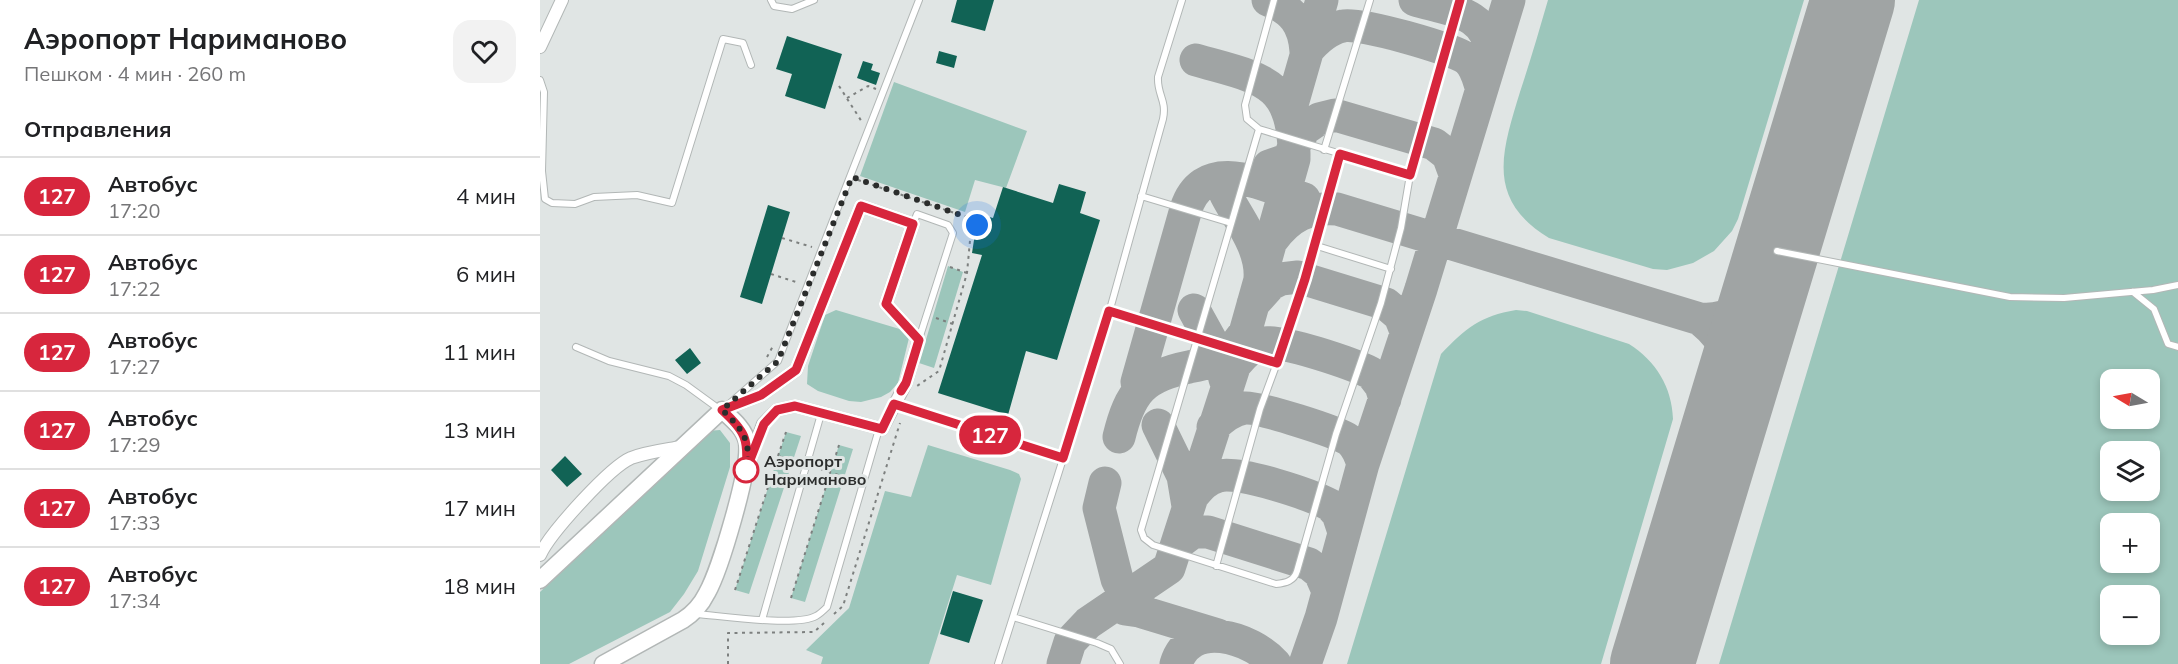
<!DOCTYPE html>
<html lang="ru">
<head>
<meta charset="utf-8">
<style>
	body { margin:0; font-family:Mulish,sans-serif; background:#f2f2f2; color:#202124; height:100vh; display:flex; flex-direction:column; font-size:22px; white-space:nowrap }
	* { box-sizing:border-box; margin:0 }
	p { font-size:20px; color:#757577 }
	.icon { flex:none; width:33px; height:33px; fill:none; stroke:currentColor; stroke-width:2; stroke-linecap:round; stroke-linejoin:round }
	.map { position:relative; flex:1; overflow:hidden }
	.drawer { display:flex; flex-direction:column; background:#fff; width:540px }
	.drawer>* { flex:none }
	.badge { padding:0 12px; border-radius:20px; font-size:21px; line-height:39px }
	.needle { width:39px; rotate:280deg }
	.controls { position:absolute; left:1560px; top:369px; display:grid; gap:12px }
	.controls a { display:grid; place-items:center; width:60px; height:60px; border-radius:12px; background:#fff; box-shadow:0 3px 9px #0003; font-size:30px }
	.you { position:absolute; width:30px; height:30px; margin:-15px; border:4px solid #fff; border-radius:50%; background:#1a73e8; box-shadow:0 0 0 9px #1a73e833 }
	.map>.badge { position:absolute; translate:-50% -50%; box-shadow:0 0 0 3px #fff }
	h2 { padding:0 24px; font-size:22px; line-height:54px }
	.round { display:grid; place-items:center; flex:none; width:63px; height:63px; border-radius:18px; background:#f2f2f2 }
	.summary { display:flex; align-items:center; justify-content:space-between; height:102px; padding:0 24px }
	h1 { font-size:28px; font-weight:700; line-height:45px }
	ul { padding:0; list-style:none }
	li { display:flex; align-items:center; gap:18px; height:78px; padding:0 24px; border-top:2px solid #e0e0e0 }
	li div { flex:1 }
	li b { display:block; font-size:22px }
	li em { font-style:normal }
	li .badge { min-width:66px; font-weight:700; text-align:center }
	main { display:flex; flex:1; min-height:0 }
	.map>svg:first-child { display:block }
</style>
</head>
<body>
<main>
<section class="drawer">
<div class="summary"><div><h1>Аэропорт Нариманово</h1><p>Пешком · 4 мин · 260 m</p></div><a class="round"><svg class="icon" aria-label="heart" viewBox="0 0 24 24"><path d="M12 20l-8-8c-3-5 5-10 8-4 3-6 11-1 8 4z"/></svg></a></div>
<h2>Отправления</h2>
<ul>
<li><span class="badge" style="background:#d7263d;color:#fff">127</span><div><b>Автобус</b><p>17:20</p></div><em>4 мин</em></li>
<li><span class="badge" style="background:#d7263d;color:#fff">127</span><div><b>Автобус</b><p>17:22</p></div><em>6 мин</em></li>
<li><span class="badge" style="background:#d7263d;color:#fff">127</span><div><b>Автобус</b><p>17:27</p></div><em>11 мин</em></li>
<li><span class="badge" style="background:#d7263d;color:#fff">127</span><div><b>Автобус</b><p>17:29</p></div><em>13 мин</em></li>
<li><span class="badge" style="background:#d7263d;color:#fff">127</span><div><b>Автобус</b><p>17:33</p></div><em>17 мин</em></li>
<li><span class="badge" style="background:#d7263d;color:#fff">127</span><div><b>Автобус</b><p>17:34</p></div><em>18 мин</em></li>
</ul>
</section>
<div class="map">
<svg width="1638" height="664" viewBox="0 0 1638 664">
	<rect width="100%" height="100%" fill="#e0e5e4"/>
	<path fill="#9cc6bb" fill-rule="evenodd" d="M1008,0H1264L1198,219L1192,231L1174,251L1153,263L1127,270L1113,269L1009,238C945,199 962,151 980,92C990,62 999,31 1008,0Z
		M1379,0H1638V664H1179ZM1570,380H1610V418H1570ZM1570,452H1610V490H1570ZM1570,524H1610V562H1570ZM1570,596H1610V634H1570Z
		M354,82L487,131L466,188L435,180L425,212L320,176Z
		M408,266L423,272L394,368L379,363Z
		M296,310L363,330L369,338L358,383L350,392L341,397L321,402L309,401L278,391L267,384L268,366L285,315Z
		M976,310L987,311L1089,344C1116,361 1132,387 1133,419L1061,664H807L901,354C926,328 940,316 976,310Z
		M180,430L190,443V467L158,571L144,594L130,612L29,664H0V592L167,431Z
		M246,432L261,436L209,594L195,590Z
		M299,445L313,449L265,602L251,598Z
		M388,445L470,470L479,474L481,479L451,585L417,575L389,664H281L283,657L266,650L309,608L345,491L371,497Z"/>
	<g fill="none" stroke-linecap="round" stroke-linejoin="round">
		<path stroke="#a0a4a4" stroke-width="33" d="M728,0C753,10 764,24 766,51
			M875,0C909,10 950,12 951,56
			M766,52C776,40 787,29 803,26C820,22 913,49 927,59C936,67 938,77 941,87
			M656,60C718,78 755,79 754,157
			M749,115L782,0
			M729,166L749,159L757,139L766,128L779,119L795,115L894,144L908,155L915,174
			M686,195C699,220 722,248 720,278
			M732,240C750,216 768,207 797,209L1160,319C1192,345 1196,367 1190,406
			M713,304L731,284L741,279L758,277L846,304L860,316L866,331
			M654,310L680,357L685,379
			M1160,319C1191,322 1208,304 1227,282
			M694,366C702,356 710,347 723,343C741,339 813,364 831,373L841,386L845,399
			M600,388L597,382L646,209C664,153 725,186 764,199
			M618,425L643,476L648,506
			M673,427C682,418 692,410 705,408C719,407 798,432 809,440C817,446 820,455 823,464
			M579,437C590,392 603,376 649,367C663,364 678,361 689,352C695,347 699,340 704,334
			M565,483L559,508L577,579L583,591L606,613
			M651,498C659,488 666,479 679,476C698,470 772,495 790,505L798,514L804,532
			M637,544L653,532H668L769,564L780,573L788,591
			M585,609L599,611L678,635
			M523,664L530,642L548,623L629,568L705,333L754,159
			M636,664C650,618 711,637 735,664
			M765,664L781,618L823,464L881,289L969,0"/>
		<path stroke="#a0a4a4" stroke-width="84" d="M1112,664L1313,0"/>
	</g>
	<path fill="#116355" d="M417,0H454L445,31L411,22Z
		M247,36L302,54L285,109L245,96L252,74L236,69Z
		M399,51L417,56L414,68L396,63Z
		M323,61L333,64L331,70L340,73L336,85L317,78Z
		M519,184L546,192L540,213L560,220L517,360L486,351L468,415L398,393L442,255L432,253L438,214L453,218L463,187L513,203Z
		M228,205L250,212L222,304L200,297Z
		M150,348L161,363L147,374L135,360Z
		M25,456L42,474L27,487L11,470Z
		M413,591L443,600L429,643L400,634Z"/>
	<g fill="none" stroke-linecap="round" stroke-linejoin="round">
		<g stroke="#b2b7b6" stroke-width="8">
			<path id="lane" d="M231,0L234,6L252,9L274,0
				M734,0L705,105L707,119L719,129L870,175
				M0,80L4,92L2,171L5,199L12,203L35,204L54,197L97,195L132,203L183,39L203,43L211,65
				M719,129L601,530L604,538L613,545L736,584C746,583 754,581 757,571L796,434L841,303L861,228L870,175L878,140L920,0
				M784,150L830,0
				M601,196L691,223
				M373,224L377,214L408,225L413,233L379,339
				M774,245L851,269
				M1237,251L1470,297L1524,298L1613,290L1638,285
				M1593,292L1614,309L1628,344L1638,347
				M569,311L737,363
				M36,347L69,361L129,376L146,385L179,409
				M189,404L238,361L379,0
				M356,404L523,458
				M676,566L720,409L744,344L800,154
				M157,614C182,616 256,627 276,616C280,614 284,610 287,607L339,429
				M473,617L557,643L571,649L580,664
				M222,620L281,414
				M458,664L567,320L623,119C627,100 617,95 618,77L642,0"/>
		</g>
		<g stroke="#b2b7b6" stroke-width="14">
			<path id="street" d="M0,47L22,0
				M182,410L221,395L256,370L321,206L373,224L346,304L379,340L366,383L342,429L255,406L237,410L223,424L210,460
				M0,555C10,533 70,467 91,458C107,452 125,450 141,447"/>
		</g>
		<g stroke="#b2b7b6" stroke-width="19">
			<path id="secondary" d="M0,580L182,410C192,419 204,428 207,442C211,467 180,570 167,593C161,605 154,613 143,620L63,664"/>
		</g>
		<path stroke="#7d807f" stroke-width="2" stroke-dasharray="3 4.5" stroke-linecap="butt" d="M299,86L322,122
			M307,98L328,86L336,89
			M318,180L432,219L427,273L399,371L377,386
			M242,238L272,247
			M410,267L427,273
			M231,274L259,283
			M396,318L413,324
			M227,357L233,346
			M238,456L246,432
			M274,467L314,480
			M195,590L238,456L257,462
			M251,598L299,445
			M294,614L303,606L360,423
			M188,664V633L274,632L285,622"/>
		<use href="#lane" stroke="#fff" stroke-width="6"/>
		<use href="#street" stroke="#fff" stroke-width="12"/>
		<use href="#secondary" stroke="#fff" stroke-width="16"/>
	</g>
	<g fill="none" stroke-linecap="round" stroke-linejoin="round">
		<g stroke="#fff" stroke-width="14">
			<path id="line" d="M361,391L366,383L379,340L346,304L373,224L321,206L256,370L221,395L182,410C205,431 209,439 206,470L224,424L237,410L255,406L342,429L354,404L523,458L569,311L737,363L765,279L800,154L870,175L920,0"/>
		</g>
		<use href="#line" stroke="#d7263d" stroke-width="9"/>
		<path stroke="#2b2d2c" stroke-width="6" stroke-dasharray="0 10.8" d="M206,470C212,442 203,429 182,410L238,361L312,177L432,219L431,224L437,225"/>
	</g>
	<circle fill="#fff" stroke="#d7263d" stroke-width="3" cx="206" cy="470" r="12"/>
	<g text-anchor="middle" stroke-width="6" stroke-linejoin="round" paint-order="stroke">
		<g font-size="16" font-weight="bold" fill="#2b2d2c" stroke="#e0e5e4" text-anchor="start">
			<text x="224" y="467">Аэропорт<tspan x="224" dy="18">Нариманово</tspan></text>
		</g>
	</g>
</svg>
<div class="controls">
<a><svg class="needle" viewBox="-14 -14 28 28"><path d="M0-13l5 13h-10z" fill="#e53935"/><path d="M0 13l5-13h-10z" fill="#757577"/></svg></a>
<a><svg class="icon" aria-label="layers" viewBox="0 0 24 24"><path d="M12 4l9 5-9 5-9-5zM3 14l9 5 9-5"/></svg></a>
<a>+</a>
<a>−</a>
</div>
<div class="you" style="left:437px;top:225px"></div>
<b class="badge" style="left:450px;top:435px;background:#d7263d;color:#fff">127</b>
</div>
</main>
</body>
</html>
